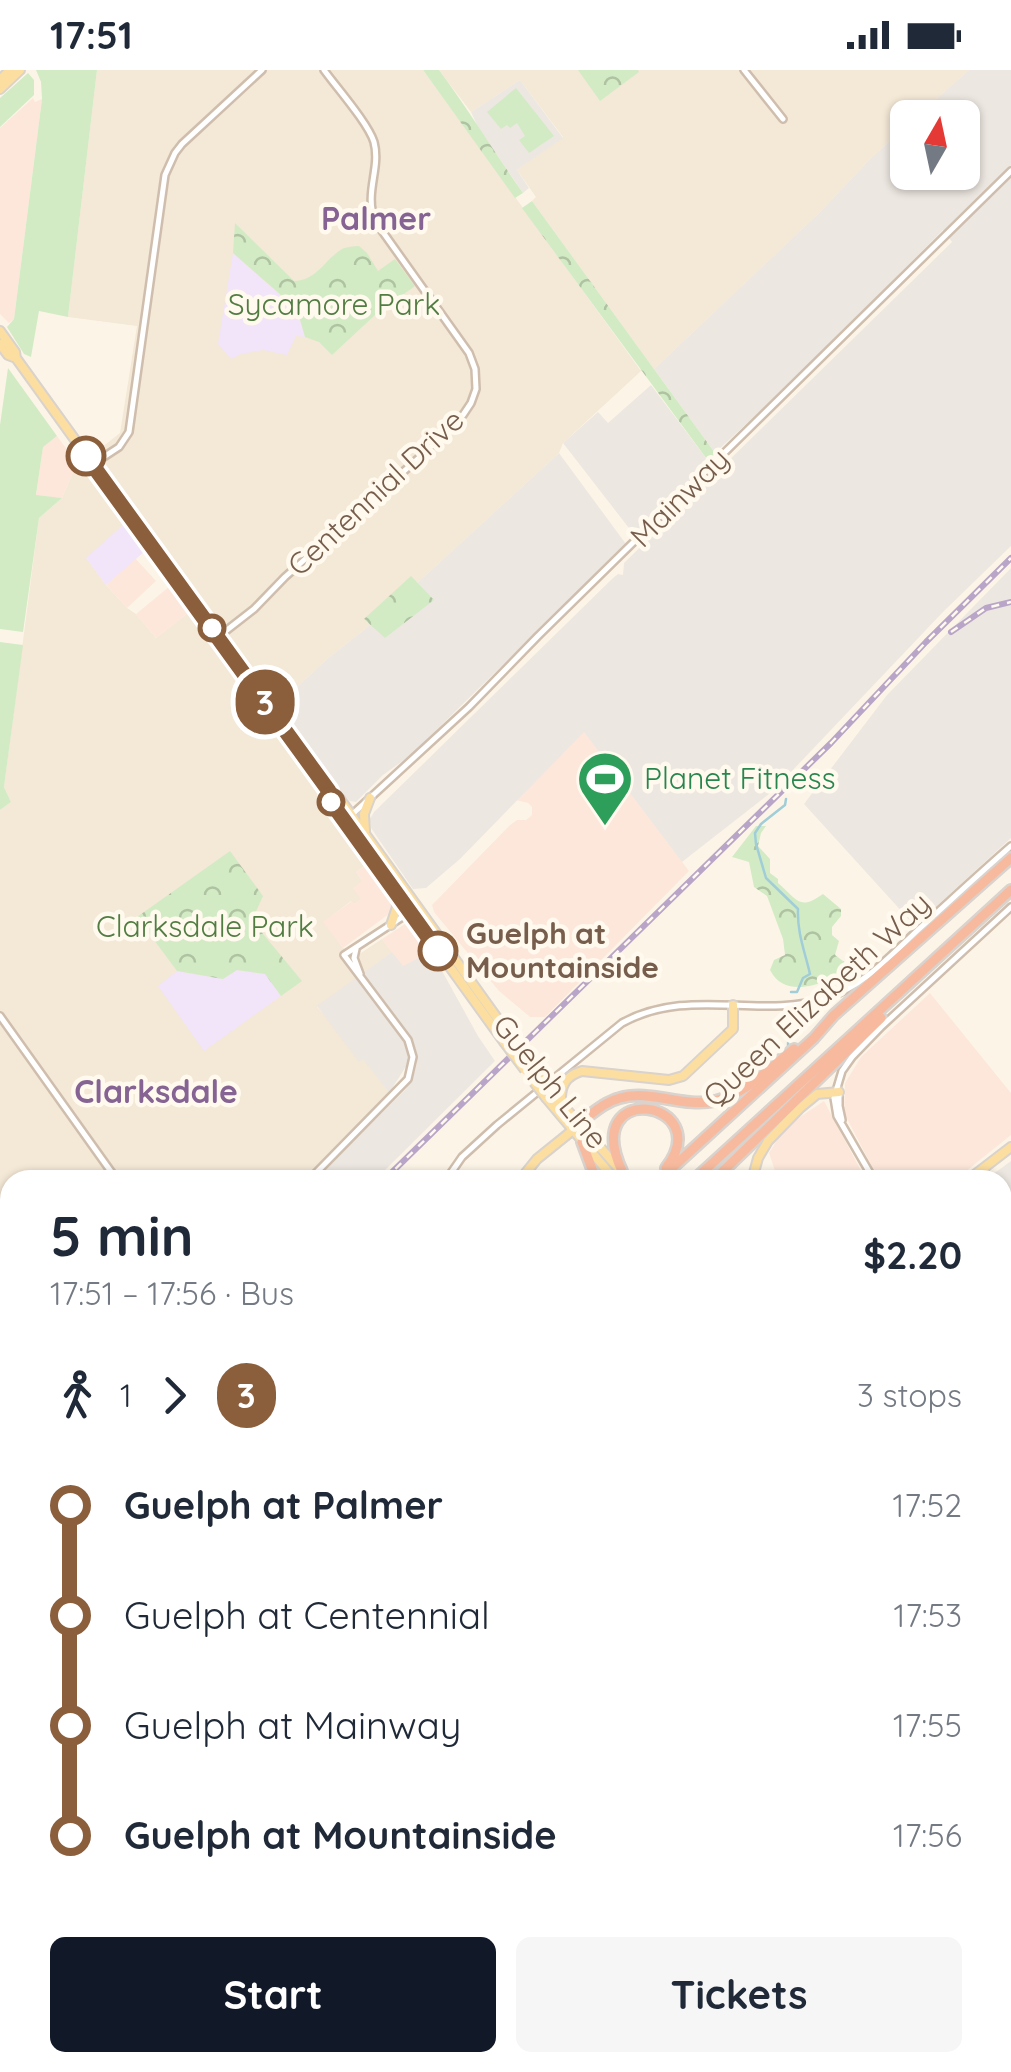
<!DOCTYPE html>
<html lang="en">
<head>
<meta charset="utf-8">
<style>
	body { margin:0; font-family:Quicksand,sans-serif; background:#f6f6f7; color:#1f2937; height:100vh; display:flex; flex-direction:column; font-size:38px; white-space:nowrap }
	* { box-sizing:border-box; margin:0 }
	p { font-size:32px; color:#747a83 }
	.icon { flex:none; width:55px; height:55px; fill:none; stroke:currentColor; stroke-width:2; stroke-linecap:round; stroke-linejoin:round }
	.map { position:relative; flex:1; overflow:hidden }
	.drawer { position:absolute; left:0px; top:1100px; width:1012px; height:902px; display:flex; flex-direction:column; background:#fff; border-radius:30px 30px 0 0; box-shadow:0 2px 8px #0004 }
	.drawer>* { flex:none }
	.badge { padding:0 20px; border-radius:32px; font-size:35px; line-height:65px }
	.needle { width:65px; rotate:9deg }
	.fabs { position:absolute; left:890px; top:30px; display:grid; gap:20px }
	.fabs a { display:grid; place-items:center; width:90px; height:90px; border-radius:15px; background:#fff; box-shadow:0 2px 8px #0004; font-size:50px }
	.map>.badge { position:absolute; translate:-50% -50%; box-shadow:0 0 0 5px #fff }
	.legs { display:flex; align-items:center; gap:15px; height:110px; padding:0 50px; font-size:32px }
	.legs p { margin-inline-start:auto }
	.overview { display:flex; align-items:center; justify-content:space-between; height:170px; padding:0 50px }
	h1 { font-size:55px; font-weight:700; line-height:75px }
	.primary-button { display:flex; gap:20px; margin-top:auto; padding:20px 50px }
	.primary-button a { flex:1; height:115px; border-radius:15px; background:#111827; color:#fff; font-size:40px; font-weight:700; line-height:115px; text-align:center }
	.primary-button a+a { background:#f6f6f7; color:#1f2937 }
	ul { padding:0 50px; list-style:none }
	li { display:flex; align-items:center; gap:35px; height:110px; font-size:38px }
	li i { display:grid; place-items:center; width:15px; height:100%; margin:0 12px; background:currentColor }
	li i::after { content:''; width:25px; height:25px; margin:-12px; border:8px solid; border-radius:50%; background:#fff }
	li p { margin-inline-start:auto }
	li:first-child i { background:linear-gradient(#0000 50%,currentColor 0) }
	li:last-child i { background:linear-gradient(currentColor 50%,#0000 0) }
	.status { display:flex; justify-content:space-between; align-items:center; height:70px; padding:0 50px; background:#fff; direction:ltr }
	.status svg { height:28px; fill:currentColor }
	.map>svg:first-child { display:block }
</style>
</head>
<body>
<div class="status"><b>17:51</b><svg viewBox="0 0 49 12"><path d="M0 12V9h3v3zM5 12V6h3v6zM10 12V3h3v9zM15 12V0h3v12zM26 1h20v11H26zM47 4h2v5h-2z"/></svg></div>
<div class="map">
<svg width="1011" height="2002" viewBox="0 0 1011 2002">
	<defs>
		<pattern id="forest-crowns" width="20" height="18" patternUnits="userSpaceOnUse" patternTransform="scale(2.5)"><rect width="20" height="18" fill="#d2ebc5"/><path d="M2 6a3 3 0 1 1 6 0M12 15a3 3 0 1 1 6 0" fill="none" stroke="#afc2a2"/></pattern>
	</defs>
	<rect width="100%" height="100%" fill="#fcf5e7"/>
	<path fill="#f4e8d6" d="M97,0H423L641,301L563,373L559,383L380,547L326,590L278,635L96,382L120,363L137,256L68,247Z
		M439,0H969L916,47L908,48L907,55L870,89L819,143L654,299L532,131L536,127L517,100L563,67L520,10L471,42Z
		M77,393L124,454L87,489L106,515L127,538L136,544L156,568L189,542L367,794L356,802L362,811V829L354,834L351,831L324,852L343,878L358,885L382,869L392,882L317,937L363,988L389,1023L302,1110H10V1151L0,1137V740L11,732L4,717L39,448L62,428Z
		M1003,1752L1011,1764V2002H628L641,1992H1002Z
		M286,1992L622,1993L609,2002H273Z"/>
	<path fill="#fde7db" d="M33,28L35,32L42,29L14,249L9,253L0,244V58Z
		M57,366L77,393L62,428L36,426L43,376Z
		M135,488L156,511L127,538L106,515Z
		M170,516L189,542L156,568L136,544Z
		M584,661L689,801L545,947H530L499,921L434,842L432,835L510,755L517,750H526L532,745V737L528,733L516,730Z
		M367,794L394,831V836L393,841L343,878L323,852L352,831L354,834L361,829L353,818L362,811L356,802Z
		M405,854L413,855L431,881L402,897L382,869Z
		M930,923L1011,1023V1065L955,1110H879L844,1043L845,1013L861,987Z
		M824,1031L866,1110H778L769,1083L785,1057Z
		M0,1388L10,1401V1469L0,1474Z
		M1011,1431V1638L1002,1627V1438Z
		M37,1993H161L168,2002H22Z"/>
	<path fill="#ede7e1" d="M969,0H1011V476L943,542L773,721L682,792L584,662L460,789L426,818L413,819L371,758L370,749L374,742L613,508L618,504L623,505L624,493L952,172L943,160L809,295L715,383L654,299L819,143L870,89L907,55L908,102H962V48L916,47Z
		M520,10L563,68L517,100L529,118L523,123L478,57L471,42Z
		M651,315L709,392L637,462H632L563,373L598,342L608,353Z
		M559,383L626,474L411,685L383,705L356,732L350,731L342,724L278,635L326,590L380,547Z
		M1011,498V768L915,856L804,734L887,625Z
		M431,881L478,966L495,991L375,1110H313L405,1020L413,1008L417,993L416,981L389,1023L363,989L359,992L317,936L392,882L403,896Z
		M1011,1091V1196L1003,1203L1002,1110H985Z
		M10,1181V1264L0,1250V1188Z
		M0,1269L10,1282V1356L3,1361L0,1357Z
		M0,1842L10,1857V1940L0,1935Z"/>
	<path fill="#f2e4f9" d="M233,183L297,240L305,267L296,266L287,285L263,280L241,284L231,289L218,274Z
		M124,454L145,481L106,515L86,488Z
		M236,900L266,904L281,926L204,981L158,916L177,901L223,909Z"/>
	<path fill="#d2ebc5" d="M36,0H97L68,247L39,241L31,287L24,284L7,257L14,249L42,29L41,12Z
		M28,3L34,10V25L0,57V28Z
		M516,18L554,66L529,83L519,70L525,66L517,53L510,58L507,55L501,59L487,42Z
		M8,298L57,366L43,377L36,425L62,428L39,448L23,562L0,559V355Z
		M0,572L23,575L4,717L11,732L0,740Z"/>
	<path fill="url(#forest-crowns)" d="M423,0H439C469,40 494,82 523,123L515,128Z
		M578,0H638L639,2L600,31Z
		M532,131L715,383L709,392L522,138Z
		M235,153L294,211C318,210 324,190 342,179C346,177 355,176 359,176L367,183L378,201L395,189L415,216L375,245L332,285L319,272L305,267L297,239L233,183Z
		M411,506L434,530L385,568L364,549Z
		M756,756H766L761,763L758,776L770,789V803L778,809V813C798,830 799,841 823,824L841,839V846L832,857V865L839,871L835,885L851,897C830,912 786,932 770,900L774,890L785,885L783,869L767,826L754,817L749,792L732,787Z
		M230,781L263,826L253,848L263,864L302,911L281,926L265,904L237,900L223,909L177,901L137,847Z"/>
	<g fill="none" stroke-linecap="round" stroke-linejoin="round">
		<path stroke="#a1cdd8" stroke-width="2.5" d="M786,729L785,735L761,754L755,763L756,774L766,808L798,839C797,863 805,882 810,904L803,908L797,922H791
			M788,976L789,945
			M264,2002L277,1992"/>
		<g stroke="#cfbead" stroke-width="10">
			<path id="minor" d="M744,0L783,49
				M93,394L119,377L129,362L165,105L175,83L182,74L262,0
				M218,567L254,539L285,507L421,386L463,345L471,333L476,319L475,299L469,283L375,151C364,122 381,99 374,72C368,53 337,18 324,0
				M345,751L469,637L538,566L1011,101
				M356,879L354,888L360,904
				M0,946L117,1110
				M839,1022V1036L842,1050
				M309,1110L408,1009L413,987L408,970L344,885L410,842
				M446,1110L462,1087L497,1055L622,953C690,916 759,950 827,928C864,916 892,884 919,859C950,831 980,803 1011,776
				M874,1110L837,1046L834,1028L842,1001L852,987L881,957L1011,837
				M1002,1303L1011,1298
				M0,1372L10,1364
				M0,1504L10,1501
				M1002,1715L1011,1709
				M700,1992L707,2002
				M620,2002L633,1992"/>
		</g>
		<g stroke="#d9d2cd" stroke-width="12">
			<path id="major" d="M0,10L10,0
				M0,19L20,0
				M0,261L15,282L16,288L298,679L329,721L340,729L510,966
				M0,274L8,285L16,288
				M329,721L328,728L504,972
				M365,761L364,744L370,728
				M391,855L397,837L396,826
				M547,1029L615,1110
				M559,1031L629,1110
				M561,1034C560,1016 565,1006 582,1001L669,1010L683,1006L733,959V935
				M520,1110L537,1089L573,1060
				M752,1110L758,1088L768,1071L800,1038L817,1024L839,1022
				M968,1110L1011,1077
				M1002,1423L1011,1418
				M1002,1638L1011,1650
				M1002,1650L1011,1662
				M0,1751L10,1740
				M217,2002L231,1992
				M230,2002L243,1992"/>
		</g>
		<g stroke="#d9d2cd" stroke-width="14">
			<path id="highway" d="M579,1053C592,1044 604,1032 620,1028C650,1019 683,1038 715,1031C745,1024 770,998 794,979
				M582,1072L596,1110
				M622,1101C579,1008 718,1030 666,1098
				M659,1110L814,968L834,945L1011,788
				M694,1110L1011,820
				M714,1110L881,948
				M0,1519L10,1515
				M0,1538L10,1534"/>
		</g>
		<use href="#minor" stroke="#fff" stroke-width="5"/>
		<use href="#major" stroke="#fbdea0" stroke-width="8"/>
		<use href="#highway" stroke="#f7ba9e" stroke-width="9"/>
		<g stroke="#b9a5c7" stroke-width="6">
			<path id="rail" d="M951,562L986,538L1011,532
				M384,1110L831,673L926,572L1011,488
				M1002,1396L1011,1391
				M0,1615L10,1608
				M0,1712L10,1677
				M9,2002L26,1992"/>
		</g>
		<use href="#rail" stroke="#fff9ee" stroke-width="2.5" stroke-dasharray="8" stroke-linecap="butt"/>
		<g stroke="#d9d2cd" stroke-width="12" stroke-linecap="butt">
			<path id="major-bridge" d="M510,966L532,995
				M504,972L525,1000
				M539,1005L554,1024
				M534,1012L547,1029"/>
		</g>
		<use href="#major-bridge" stroke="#fbdea0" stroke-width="8"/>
	</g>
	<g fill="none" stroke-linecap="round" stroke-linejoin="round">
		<g stroke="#fff" stroke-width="22">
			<path id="line-1" d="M86,386L329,721L328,728L438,881"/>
		</g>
		<use href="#line-1" stroke="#8b5e3c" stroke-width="15"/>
	</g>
	<defs>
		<g id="stadium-pin" transform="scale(2.875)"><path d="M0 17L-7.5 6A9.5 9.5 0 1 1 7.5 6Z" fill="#2e9e5b" stroke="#fff9ee"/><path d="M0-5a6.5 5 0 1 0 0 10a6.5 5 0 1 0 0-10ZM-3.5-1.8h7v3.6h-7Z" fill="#fff"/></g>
	</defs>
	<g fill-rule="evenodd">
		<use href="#stadium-pin" x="605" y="709"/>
	</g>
	<g fill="#fff" stroke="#8b5e3c" stroke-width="5">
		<circle cx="86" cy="386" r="18"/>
		<circle cx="212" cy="558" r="12"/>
		<circle cx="331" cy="732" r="12"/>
		<circle cx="438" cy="881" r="18"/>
	</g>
	<g text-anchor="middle" stroke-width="9" stroke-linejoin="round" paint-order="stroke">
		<g font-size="30" fill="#517d42" stroke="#fff9ee">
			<text x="334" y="245">Sycamore Park</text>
			<text x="205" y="867">Clarksdale Park</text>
		</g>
		<g font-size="30" fill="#775d4b" stroke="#fff9ee">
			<text transform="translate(376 423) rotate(-43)" y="10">Centennial Drive</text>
			<text transform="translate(680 428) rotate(-45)" y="10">Mainway</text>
			<text transform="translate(817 930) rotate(-43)" y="10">Queen Elizabeth Way</text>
			<text transform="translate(550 1012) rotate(51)" y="10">Guelph Line</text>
		</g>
		<g font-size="30" fill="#27864d" stroke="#fff9ee" text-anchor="start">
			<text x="644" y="719">Planet Fitness</text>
		</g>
		<g font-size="30" font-weight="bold" fill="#775d4b" stroke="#fff9ee" text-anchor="start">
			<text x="466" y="874">Guelph at<tspan x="466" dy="34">Mountainside</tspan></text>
		</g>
		<g font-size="32" font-weight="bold" fill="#856393" stroke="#fff9ee">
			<text x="376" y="160">Palmer</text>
			<text x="156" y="1033">Clarksdale</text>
		</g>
	</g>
</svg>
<div class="fabs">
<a><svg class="needle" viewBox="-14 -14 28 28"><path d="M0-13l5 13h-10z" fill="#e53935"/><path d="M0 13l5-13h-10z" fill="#747a83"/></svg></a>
</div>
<b class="badge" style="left:265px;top:632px;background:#8b5e3c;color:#fff">3</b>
<section class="drawer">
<div class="overview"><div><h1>5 min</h1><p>17:51 – 17:56 · Bus</p></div><b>$2.20</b></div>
<div class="legs"><svg class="icon" aria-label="walk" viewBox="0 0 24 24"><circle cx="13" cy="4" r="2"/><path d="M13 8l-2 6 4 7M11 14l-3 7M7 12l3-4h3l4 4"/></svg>1<svg class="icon" aria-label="forward" viewBox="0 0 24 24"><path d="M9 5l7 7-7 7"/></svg><b class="badge" style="background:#8b5e3c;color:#fff">3</b><p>3 stops</p></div>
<ul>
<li><i style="color:#8b5e3c"></i><b>Guelph at Palmer</b><p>17:52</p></li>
<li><i style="color:#8b5e3c"></i><span>Guelph at Centennial</span><p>17:53</p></li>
<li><i style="color:#8b5e3c"></i><span>Guelph at Mainway</span><p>17:55</p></li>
<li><i style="color:#8b5e3c"></i><b>Guelph at Mountainside</b><p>17:56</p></li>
</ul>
<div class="primary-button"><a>Start</a><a>Tickets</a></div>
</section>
</div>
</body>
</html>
